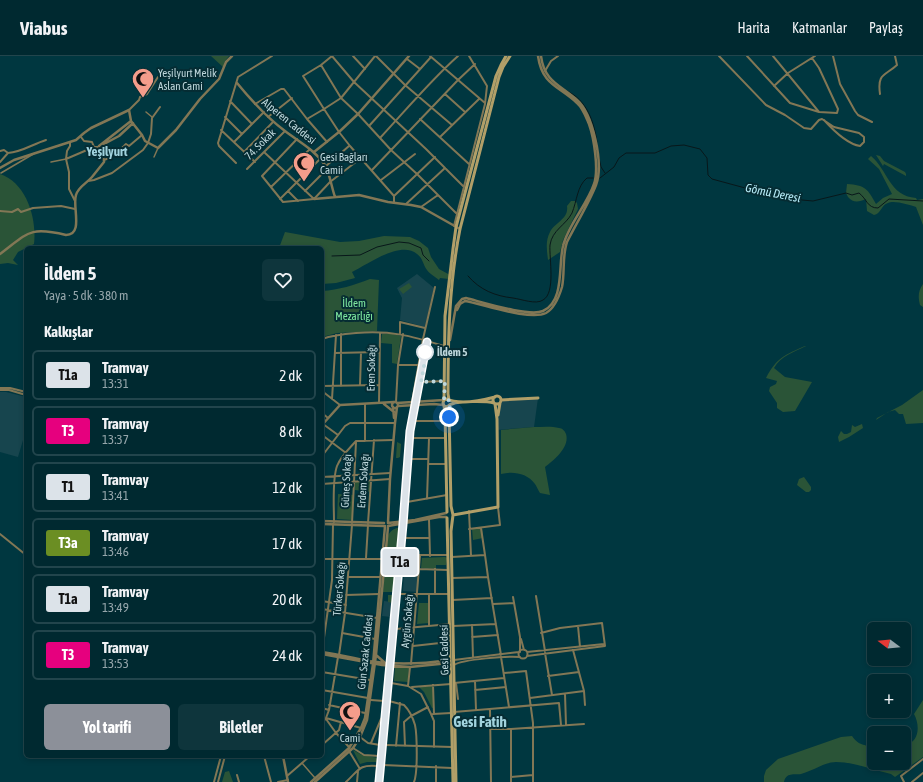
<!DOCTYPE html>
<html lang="tr">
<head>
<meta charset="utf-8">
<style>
	body { margin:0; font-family:"Asap Condensed",sans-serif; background:#0e353c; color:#f1f3f6; height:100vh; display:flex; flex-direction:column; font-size:15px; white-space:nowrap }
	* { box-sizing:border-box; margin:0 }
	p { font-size:13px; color:#95a6ab }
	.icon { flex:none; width:22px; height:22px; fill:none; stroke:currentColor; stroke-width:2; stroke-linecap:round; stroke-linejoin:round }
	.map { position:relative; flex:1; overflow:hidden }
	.drawer { position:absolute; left:24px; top:190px; width:300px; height:512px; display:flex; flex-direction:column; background:#002930; border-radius:6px; box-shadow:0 2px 6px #0003,0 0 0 1px #22454c }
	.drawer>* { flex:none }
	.badge { padding:0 8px; border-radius:3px; font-size:14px; line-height:26px }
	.needle { width:26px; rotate:286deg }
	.buttons { position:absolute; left:867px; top:566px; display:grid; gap:8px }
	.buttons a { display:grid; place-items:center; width:44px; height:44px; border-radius:6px; background:#002930; box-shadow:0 2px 6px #0003,0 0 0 1px #22454c; font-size:20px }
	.you { position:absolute; width:20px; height:20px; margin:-10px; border:3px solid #fff; border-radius:50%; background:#1a73e8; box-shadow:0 0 0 6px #1a73e833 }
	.map>.badge { position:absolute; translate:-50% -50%; box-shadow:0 0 0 2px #fff }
	h2 { padding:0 20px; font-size:15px; line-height:36px }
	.round { display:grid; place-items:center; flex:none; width:42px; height:42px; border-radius:6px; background:#0e353c }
	.headline { display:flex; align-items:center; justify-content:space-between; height:68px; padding:0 20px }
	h1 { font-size:19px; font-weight:700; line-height:30px }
	.primary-button { display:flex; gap:8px; margin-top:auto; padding:8px 20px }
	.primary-button a { flex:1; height:46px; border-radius:6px; background:#8c9099; color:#fff; font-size:16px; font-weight:700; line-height:46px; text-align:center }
	.primary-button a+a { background:#0e353c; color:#f1f3f6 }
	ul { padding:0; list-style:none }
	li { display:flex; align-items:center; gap:12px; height:50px; margin:0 8px 6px; padding:0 12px; border:2px solid #22454c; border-radius:6px }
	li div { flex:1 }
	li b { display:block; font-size:15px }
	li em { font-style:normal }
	li .badge { min-width:44px; font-weight:700; text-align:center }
	header { display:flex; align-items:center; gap:24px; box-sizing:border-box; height:56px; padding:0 20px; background:#002930; border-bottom:1px solid #22454c }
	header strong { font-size:19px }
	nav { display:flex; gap:22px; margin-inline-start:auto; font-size:14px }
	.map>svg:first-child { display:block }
</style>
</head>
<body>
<header>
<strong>Viabus</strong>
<nav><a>Harita</a><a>Katmanlar</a><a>Paylaş</a></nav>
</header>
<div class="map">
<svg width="923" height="726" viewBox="0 0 923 726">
	<rect width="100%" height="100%" fill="#003740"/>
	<path fill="#17454e" d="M417,218L434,232L425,271L400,264L402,242L397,232Z
		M0,336H6L26,341V374L18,401L0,396Z
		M538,342L534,371L497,374V363L501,345Z
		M405,500L420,502L418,536L403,535Z
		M384,545L392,546L391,561L382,560Z"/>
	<path fill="#2a5437" d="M211,0H229L225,5L223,11Z
		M876,99L880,100L884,105L905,116L906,118V120L884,108L883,110Z
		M871,100C888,114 889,140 916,142L917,144L923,143V169L916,151C910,149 894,144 888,147C881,149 881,158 874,159L867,155L866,143C859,146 853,147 848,141L846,137L847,128C865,129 868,133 876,148L883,142L892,138L879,113L868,103Z
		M0,118C27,127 37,163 34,188L18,196L13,204L18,209L8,207L0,208Z
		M571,145H575L577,147L578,153L563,184L560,196L548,204C547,195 545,185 550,176C555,166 569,163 567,150Z
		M285,176L340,186L359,185L384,180L410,181L419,185L428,192L431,201L439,213L450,219L449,223L440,222L439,224C435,221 429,217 427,214C423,209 423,202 417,198C401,184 368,208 352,216L355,222L336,227L322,228V192H279Z
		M370,223L379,224L377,275L337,277L322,281V235C339,234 354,229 370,223Z
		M409,227L412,231L403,238L399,233Z
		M923,228V251L920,249C918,241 918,235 923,228Z
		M382,278H393L401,280L397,308L392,307V288L381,287Z
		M805,290H806C794,296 781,300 774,312L785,321L812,326L795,355L783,356L777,352V347L769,335L770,331L776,328L777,325L766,322C777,301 785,299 805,290Z
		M923,334V367L906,368L903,358H899L895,354L888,356L876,364L877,362L902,349Z
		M862,368L863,372L849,381L839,386L838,381L841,375L844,378H847L851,376L852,369L855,371Z
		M534,371C542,371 552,370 559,372C562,372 565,375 566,378C570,391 554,404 545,411L550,439L540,437C538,434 537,431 535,428C527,417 513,415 501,418V374Z
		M397,386L401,388L400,401L398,402H396Z
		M804,421L811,431V434L809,436H806L797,429L799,423Z
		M355,426H371V436L355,434Z
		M338,438L354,439L352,464L337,463Z
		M401,471L399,499L386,501C387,486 384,474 401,471Z
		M482,472L483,482L473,484L472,473Z
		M445,501L447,502L446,509H436V513L421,512L422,502Z
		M398,503L395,536H383L386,504Z
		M388,539H395L393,562H390L392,547L388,546Z
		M419,547H429V567L417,568Z
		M390,564H393L389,604H386Z
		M395,611L409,612L408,626L394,625Z
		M433,630V652H432L424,636L419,631Z
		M923,644V701L895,721L891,718C873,714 854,706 836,706C824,706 813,715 801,718C794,719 786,716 784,726H764V720L766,714L778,703L841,681L852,680C859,690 864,688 874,692V707H904V689C920,687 920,669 914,658Z
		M353,694L362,699L378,702L377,706H367L360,708Z
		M229,715L233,726H222L225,716Z"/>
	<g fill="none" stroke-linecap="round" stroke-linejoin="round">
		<path stroke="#08171a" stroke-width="1" d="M567,35C587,44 594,66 597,86
			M599,102L601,111L605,117
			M600,122L614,111L619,102L626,97H655L671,90L684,89L700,93L707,102L708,119L712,123L771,139H786L802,144L813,145L846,137L852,139L859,137C867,143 867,152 878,152L889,143L923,145
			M332,200L360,199L377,191L399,186L409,187L421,192L423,199L429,205
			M468,220C480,234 495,240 513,242C521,243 536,249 543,244C556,237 549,202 550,189C552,174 566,169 572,157C577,145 577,130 587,122H593"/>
		<path stroke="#827755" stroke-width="1.5" d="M146,56L152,61
			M154,101L158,92
			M51,106L66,103
			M1,117L35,97
			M302,707L315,722"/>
		<path stroke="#827755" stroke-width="2" d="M353,0L365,13
			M376,0L405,29L452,69
			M430,0L485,47
			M719,0L766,49L785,59L804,72L811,73L819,64L822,63L834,71L859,77L864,81V86L860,90C847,88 833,74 824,64
			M747,0L790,47L819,56L837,57L838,53L819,12L812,2
			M773,0L819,56
			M833,0L840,28L855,55L858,59L872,66
			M407,3L420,13
			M321,9L303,20L324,53L341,42L375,0
			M545,15L551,5L558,0
			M458,24L475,8
			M774,30L788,17L815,0
			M445,38L465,56
			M880,38C877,17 885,20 897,9L895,0
			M230,45L252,68
			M255,48L281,33H284L307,63
			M129,54L139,44L140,41L147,38L158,21
			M225,61L242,78
			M268,61L292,42
			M420,63L469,108
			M369,70L431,1
			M221,74L255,106
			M81,81L84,85L92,86L94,91
			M440,81L479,43
			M380,82C406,54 430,25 458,0
			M297,83L262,120L283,146L314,143L330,126L361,102
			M70,86V90L67,95L66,103L69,116V133L75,145
			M234,86L264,56
			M327,86L307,63L324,53L339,76L350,90L394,140V146
			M0,95L4,94L8,97
			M244,96L273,66
			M264,96L314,143
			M66,103L94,91H99
			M104,104C113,102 120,94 126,88L129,90L142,79
			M0,106L8,97C22,96 33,88 46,84
			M236,107L219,90L218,87L238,21L272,0
			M326,110L349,90
			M247,113L285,75
			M372,114L458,24
			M381,124L415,98
			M88,125L94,124L112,117L143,94L148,87L151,78L152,62L160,51
			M271,131L310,93
			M288,135L298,145
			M305,135L327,113
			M394,140L435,101
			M280,143L320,103
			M406,148L445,112
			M421,151L438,139
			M0,155L12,156L18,153L21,156L33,152L61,150L75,153
			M456,157L417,118L391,94L358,58L341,42L321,9L332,0L354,26L426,93L464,131
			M454,170L485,48L487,30L469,0
			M400,277V266L425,272
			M322,283C333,279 344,278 356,277C391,274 411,280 444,290
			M335,297L379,296
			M398,309H418
			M421,326L444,325
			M360,329L361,297
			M322,330L379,329
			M341,330V278
			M0,332H10L26,336
			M0,334H9L26,339
			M322,335L340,349
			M332,343L336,279
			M396,346L398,309L403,278
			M412,346L423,283L435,231
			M379,347L380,277
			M322,357L328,362
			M414,365H445
			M323,368L338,379
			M322,379L346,397
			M411,382H445
			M365,385V348
			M322,400L345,370L350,367H395
			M410,403H428
			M428,408H446
			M322,421L390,417
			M322,428L390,423
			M427,443L429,382
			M407,446L447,439
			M469,455L471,500
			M429,463L430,500
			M334,466C334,450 332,424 337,410C341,400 350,392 356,385L393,384
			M352,467L356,386
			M368,467L374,384
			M481,472L485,499
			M469,473L500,469L498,451
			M0,478L26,499
			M405,482H429
			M402,499H447
			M452,501L485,499L488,521
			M366,502L368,469
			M322,503H382
			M419,513L448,514
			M435,513V538
			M348,521H380
			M452,522L488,521L501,599
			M399,538H449
			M346,539L379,538
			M429,539V569
			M536,540L545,595
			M513,541L520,581V596
			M452,544L492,542
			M322,545L346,549
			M493,548L514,547
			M322,553L377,562
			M472,569L473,602
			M453,570L496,568
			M578,570L580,591
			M396,573L450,568
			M342,577L375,583
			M472,581L498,579
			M521,583L524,594
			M413,590L449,586
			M518.5 598a4.5 4.5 0 1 1 9 0a4.5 4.5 0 1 1-9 0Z
			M573,594L584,635L585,649
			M322,596L332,524L333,468
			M527,596L604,588
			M545,597L552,639
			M339,599L345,557L352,469
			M527,600L605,590L602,567L560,572L541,577
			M501,601L509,651
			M454,604L519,596
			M393,607L407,446L411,382L429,285
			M411,608L420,500
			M454,609C463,603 508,600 520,601
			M322,616L370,624
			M504,617L526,615L533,667V726
			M548,620L579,616
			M475,625L476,654
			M391,627L408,630L421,638L431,658L434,665V691
			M454,627L504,622
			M456,627L458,643
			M433,629L434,658
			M408,630L410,611
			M412,631L451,628
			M322,634L368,642
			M475,634L506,631
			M565,638L566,669
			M530,642L584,635
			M371,644L384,645
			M389,645L404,649C409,654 413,662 415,669C417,678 418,717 414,726
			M329,649L365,657
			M322,652L329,654
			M490,653L491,726
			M454,656L559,647L561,669
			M433,658L451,657
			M326,662L361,672
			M326,663L336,677L349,691
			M322,667L326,662L329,654L338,601
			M490,673H511L584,668
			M360,681L368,687L380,689
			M371,687L381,663
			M322,689L339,674L341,666
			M385,689L452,691
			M396,690L400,647
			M405,690L404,666L411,660L428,651
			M353,692L364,699L379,700
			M349,695L360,713
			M207,700L216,702L219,700
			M264,700L271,726
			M383,709L452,712
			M237,719L239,726
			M287,720L310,700
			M511,721L533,719
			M214,726L221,700
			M218,726L225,700
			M278,726L288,724
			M346,726C359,714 359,708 378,710
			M357,726L358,715
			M436,726V710
			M511,726V673
			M904,726L901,720L923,703
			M912,726L923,717"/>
		<path stroke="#827755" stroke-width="2.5" d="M237,27C251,44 266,61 285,75C298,85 315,94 325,109C329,115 332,133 335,141
			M104,88L119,80L133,67
			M314,96L339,76L358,58L409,0
			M0,112L14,104L76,84L84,77L91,72L129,54L131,65
			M314,143L359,139L388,146L411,149L421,151L460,173
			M0,198C28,177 29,170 66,179C84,179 72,150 76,139C78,131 87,127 92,121C96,116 100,111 104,106C105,100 98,96 99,90L131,65L142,79L145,85L158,92L176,74L200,43L219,23L226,6L232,0
			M457,254L460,248L465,245C483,248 530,265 546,257C555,252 559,241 562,231C565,216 562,200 567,186C576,168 589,147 596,129C604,108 593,57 576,43C560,29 544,25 541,0
			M450,284L456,250L462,243L466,242C482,246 529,261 543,255C565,245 558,209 563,190C568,169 587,149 594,128C599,114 594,82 589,68C586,61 583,52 577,47C559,30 542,29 538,0
			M392 349a3 3 0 1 1 6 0a3 3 0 1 1-6 0Z
			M397,347L444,344
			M384,348L394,356
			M398,350L434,348L443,349
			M393,351L394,362
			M322,369L340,349L394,346
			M322,465L384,467
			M388,467L390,423L395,367L397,351
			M388,467L415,464L446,457
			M322,468L384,470
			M388,470L439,461H446
			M322,596C337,598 353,602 368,605C395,609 423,608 449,604
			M322,598L382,609L410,611L449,607
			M376,599L384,606
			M283,700L288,726
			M311,726L349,692L361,672L365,662L373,608L385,470
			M315,726L353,692L360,681L367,664L376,599L388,471
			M376,726L387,610
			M381,726L392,609"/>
		<path stroke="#b19f68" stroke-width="3" d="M493 344a4 4 0 1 1 8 0a4 4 0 1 1-8 0Z
			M444,344L445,260L453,193L456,171L496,20L501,9L506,0
			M449,344L448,338C448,282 449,229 460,173L499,21L503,11L510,0
			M501,344L538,342
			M494,347C487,345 459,345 452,348C450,348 448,350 447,351L444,350L443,347L444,344L446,343C460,349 480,345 495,341
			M450,349L449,355L451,450L453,459L451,475L456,726
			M444,350L445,357L447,456
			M498,359L500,347
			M453,459L498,451L497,363L495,348
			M447,462L453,726"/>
		<path stroke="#84a7ad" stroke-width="1" d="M379,726L403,468L410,375L427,286"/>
	</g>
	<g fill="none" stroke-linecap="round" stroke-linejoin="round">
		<g stroke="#fff" stroke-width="9">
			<path id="line" d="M379,726L403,468L410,375L427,286"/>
		</g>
		<use href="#line" stroke="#dce3e9" stroke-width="6"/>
		<path stroke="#bed7dc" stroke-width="4" stroke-dasharray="0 7.2" d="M425,296L426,299L421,326L445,325L444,344L448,343L450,347L449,361"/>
	</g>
	<defs>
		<g id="mosque-pin" transform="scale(1.15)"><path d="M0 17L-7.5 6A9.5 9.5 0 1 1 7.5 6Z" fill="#f49d8b" stroke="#052c33"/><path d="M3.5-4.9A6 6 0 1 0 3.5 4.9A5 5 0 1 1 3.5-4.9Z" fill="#111"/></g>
	</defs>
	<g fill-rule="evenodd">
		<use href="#mosque-pin" x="143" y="23"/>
		<use href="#mosque-pin" x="304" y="107"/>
		<use href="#mosque-pin" x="350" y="656"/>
	</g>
	<circle fill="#fff" stroke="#dce3e9" stroke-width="2" cx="425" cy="296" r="8"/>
	<g text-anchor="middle" stroke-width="4" stroke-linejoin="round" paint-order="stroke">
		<g font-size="11" fill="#bed7dc" stroke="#052c33" text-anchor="start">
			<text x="158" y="21">Yeşilyurt Melik<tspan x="158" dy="13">Aslan Cami</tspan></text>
			<text x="320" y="105">Gesi Bağları<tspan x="320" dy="13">Camii</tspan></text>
			<text x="350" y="686" text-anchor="middle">Cami</text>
		</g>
		<g font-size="11" fill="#bed7dc" stroke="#052c33">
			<text transform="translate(289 65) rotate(39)" y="4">Alperen Caddesi</text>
			<text transform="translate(260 88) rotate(-45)" y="4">74. Sokak</text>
			<text transform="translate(371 312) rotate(-89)" y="4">Eren Sokağı</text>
			<text transform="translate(346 425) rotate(-87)" y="4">Güneş Sokağı</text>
			<text transform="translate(363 425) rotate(-86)" y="4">Erdem Sokağı</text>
			<text transform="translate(339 533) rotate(-85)" y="4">Türker Sokağı</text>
			<text transform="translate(407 565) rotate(-85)" y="4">Aygün Sokağı</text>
			<text transform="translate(444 594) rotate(-91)" y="4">Gesi Caddesi</text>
			<text transform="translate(365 596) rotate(-84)" y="4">Gün Sazak Caddesi</text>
		</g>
		<g font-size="11" fill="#81eaa1" stroke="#052c33">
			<text x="354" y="251">İldem<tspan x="354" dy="13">Mezarlığı</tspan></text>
		</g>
		<g font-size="11" font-weight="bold" fill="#bed7dc" stroke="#052c33" text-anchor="start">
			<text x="437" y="300">İldem 5</text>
		</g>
		<g font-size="12" font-style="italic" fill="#b7ecf8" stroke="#052c33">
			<text transform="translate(773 137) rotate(11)" y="4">Gömü Deresi</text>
		</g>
		<g font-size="13" font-weight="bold" fill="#a1d3de" stroke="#052c33">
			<text x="107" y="100">Yeşilyurt</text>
		</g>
		<g font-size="15" font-weight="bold" fill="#a1d3de" stroke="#052c33">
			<text x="480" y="671">Gesi Fatih</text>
		</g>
	</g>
</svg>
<div class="buttons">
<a><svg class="needle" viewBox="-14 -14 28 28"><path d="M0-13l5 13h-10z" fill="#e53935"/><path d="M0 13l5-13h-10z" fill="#95a6ab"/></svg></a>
<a>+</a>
<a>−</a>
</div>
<div class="you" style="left:449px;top:361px"></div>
<b class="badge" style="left:400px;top:506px;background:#dce3e9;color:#111">T1a</b>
<section class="drawer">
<div class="headline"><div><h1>İldem 5</h1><p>Yaya · 5 dk · 380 m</p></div><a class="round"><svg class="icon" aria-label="heart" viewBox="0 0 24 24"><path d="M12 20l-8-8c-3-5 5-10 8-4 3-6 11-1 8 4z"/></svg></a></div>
<h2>Kalkışlar</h2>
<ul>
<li><span class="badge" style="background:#dce3e9;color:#111">T1a</span><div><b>Tramvay</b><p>13:31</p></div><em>2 dk</em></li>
<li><span class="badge" style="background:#e6007e;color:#fff">T3</span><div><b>Tramvay</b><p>13:37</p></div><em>8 dk</em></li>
<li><span class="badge" style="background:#dce3e9;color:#111">T1</span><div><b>Tramvay</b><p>13:41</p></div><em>12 dk</em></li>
<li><span class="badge" style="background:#6b8e23;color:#fff">T3a</span><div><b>Tramvay</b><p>13:46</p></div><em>17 dk</em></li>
<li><span class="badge" style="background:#dce3e9;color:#111">T1a</span><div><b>Tramvay</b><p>13:49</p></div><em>20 dk</em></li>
<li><span class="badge" style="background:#e6007e;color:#fff">T3</span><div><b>Tramvay</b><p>13:53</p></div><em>24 dk</em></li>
</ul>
<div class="primary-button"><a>Yol tarifi</a><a>Biletler</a></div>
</section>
</div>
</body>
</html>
